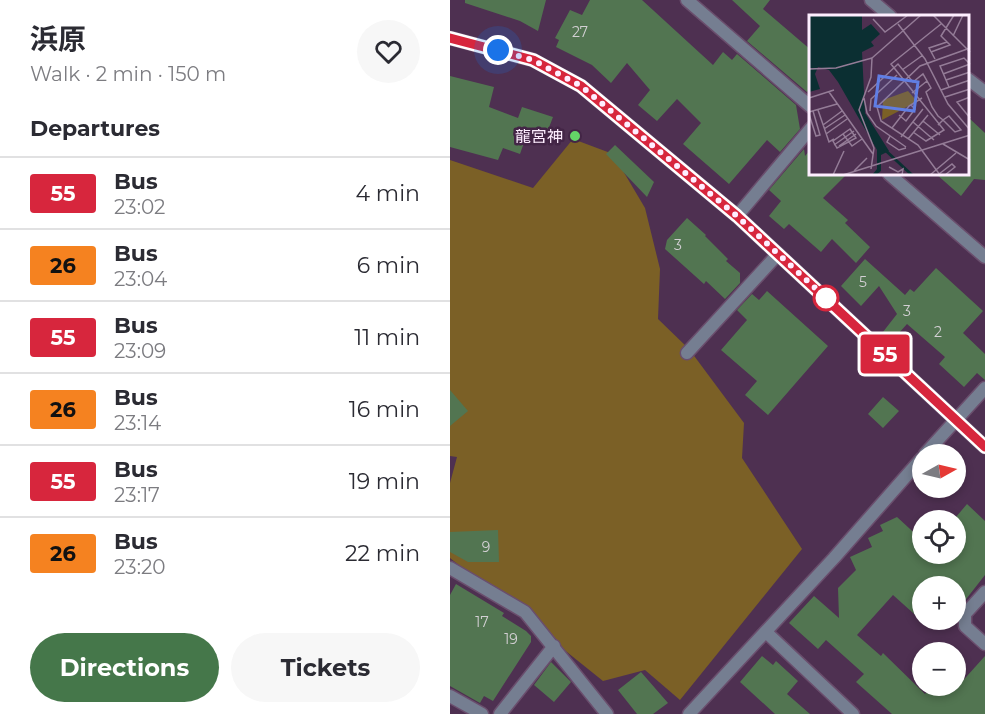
<!DOCTYPE html>
<html lang="en">
<head>
<meta charset="utf-8">
<style>
	body { margin:0; font-family:Montserrat,"Noto Sans JP",sans-serif; background:#f7f7f7; color:#2b2b33; height:100vh; display:flex; flex-direction:column; font-size:22px; white-space:nowrap }
	* { box-sizing:border-box; margin:0 }
	p { font-size:20px; color:#7c7c81 }
	.icon { flex:none; width:33px; height:33px; fill:none; stroke:currentColor; stroke-width:2; stroke-linecap:round; stroke-linejoin:round }
	.map { position:relative; flex:1; overflow:hidden }
	.panel { display:flex; flex-direction:column; background:#fff; width:450px }
	.panel>* { flex:none }
	.badge { padding:0 12px; border-radius:4px; font-size:21px; line-height:39px }
	.needle { width:39px; rotate:82deg }
	.fabs { position:absolute; left:462px; top:444px; display:grid; gap:12px }
	.fabs a { display:grid; place-items:center; width:54px; height:54px; border-radius:50%; background:#fff; box-shadow:0 3px 9px #0003; font-size:30px }
	.you { position:absolute; width:30px; height:30px; margin:-15px; border:4px solid #fff; border-radius:50%; background:#1a73e8; box-shadow:0 0 0 9px #1a73e833 }
	.map>.badge { position:absolute; translate:-50% -50%; box-shadow:0 0 0 3px #fff }
	h2 { padding:0 30px; font-size:22px; line-height:54px }
	.round { display:grid; place-items:center; flex:none; width:63px; height:63px; border-radius:32px; background:#f7f7f7 }
	.summary { display:flex; align-items:center; justify-content:space-between; height:102px; padding:0 30px }
	h1 { font-size:28px; font-weight:700; line-height:45px }
	.cta { display:flex; gap:12px; margin-top:auto; padding:12px 30px }
	.cta a { flex:1; height:69px; border-radius:36px; background:#45774a; color:#fff; font-size:24px; font-weight:700; line-height:69px; text-align:center }
	.cta a+a { background:#f7f7f7; color:#2b2b33 }
	ul { padding:0; list-style:none }
	li { display:flex; align-items:center; gap:18px; height:72px; padding:0 30px; border-top:2px solid #e1e1e2 }
	li div { flex:1 }
	li b { display:block; font-size:22px }
	li em { font-style:normal }
	li .badge { min-width:66px; font-weight:700; text-align:center }
	main { display:flex; flex:1; min-height:0 }
	.map>svg:first-child { display:block }
</style>
</head>
<body>
<main>
<section class="panel">
<div class="summary"><div><h1>浜原</h1><p>Walk · 2 min · 150 m</p></div><a class="round"><svg class="icon" aria-label="heart" viewBox="0 0 24 24"><path d="M12 20l-8-8c-3-5 5-10 8-4 3-6 11-1 8 4z"/></svg></a></div>
<h2>Departures</h2>
<ul>
<li><span class="badge" style="background:#d7263d;color:#fff">55</span><div><b>Bus</b><p>23:02</p></div><em>4 min</em></li>
<li><span class="badge" style="background:#f58220;color:#111">26</span><div><b>Bus</b><p>23:04</p></div><em>6 min</em></li>
<li><span class="badge" style="background:#d7263d;color:#fff">55</span><div><b>Bus</b><p>23:09</p></div><em>11 min</em></li>
<li><span class="badge" style="background:#f58220;color:#111">26</span><div><b>Bus</b><p>23:14</p></div><em>16 min</em></li>
<li><span class="badge" style="background:#d7263d;color:#fff">55</span><div><b>Bus</b><p>23:17</p></div><em>19 min</em></li>
<li><span class="badge" style="background:#f58220;color:#111">26</span><div><b>Bus</b><p>23:20</p></div><em>22 min</em></li>
</ul>
<div class="cta"><a>Directions</a><a>Tickets</a></div>
</section>
<div class="map">
<svg width="535" height="714" viewBox="0 0 535 714">
	<rect width="100%" height="100%" fill="#4e3051"/>
	<path fill="#7b6026" d="M123,139L163,154L195,208L210,269L208,319L239,349L294,423L292,458L352,549L230,700L195,670L153,681L0,558V483L7,457L0,456V160L83,188Z"/>
	<path fill="#527551" d="M15,0H96L88,31L70,21L15,3Z
		M140,0H192L263,65L273,52L282,60L287,54L346,105L350,129L330,152L317,140L279,184L233,144L251,123L227,99L207,121L188,105L200,90L177,63L161,83L142,65L106,47L109,40L105,38L120,10L132,15Z
		M282,0H320L313,9L361,50V87L357,92L297,41L310,26Z
		M0,76L44,87L39,107L68,118L72,107L103,117L93,143L76,137L70,154L53,148L48,160L0,147Z
		M519,118L535,133V180L524,179L511,196L486,174H519Z
		M165,145L204,182L197,197L156,154Z
		M354,149L355,156L361,149V174H397L373,198L398,220L395,223L420,247L406,263L382,239L371,252L339,224L334,229L319,216L331,201L319,190Z
		M237,218L256,235L255,236L278,259L276,261L290,273V283L275,299L256,281L254,284L215,249L217,240Z
		M415,259L455,295L460,289L464,292L486,268L533,311L513,333L535,354V380L527,373L514,387L489,364L495,357L457,324L438,345L429,337L447,314L429,286L411,306L391,286Z
		M317,291L378,346L318,415L295,395L307,381L271,350L297,320L287,310L302,294L309,300Z
		M0,390L18,411L0,426Z
		M433,397L449,411L433,428L418,414Z
		M517,504L535,521V575L506,612V586H472V621L443,595L407,635L431,656L433,653L475,694L482,686H508L535,656V714H442L406,682L414,674L376,640L368,649L339,623L364,596L389,618L388,588L406,570L400,557L422,547L418,538L433,531L430,525L447,517L472,540V554H506V517Z
		M48,530L49,562H18L0,552V532Z
		M6,584L54,613L52,616L76,631L81,636V642L43,701L34,696L30,703L0,686V595Z
		M312,656L323,665L326,661L348,681L337,694L360,714H325L290,682Z
		M101,662L121,682L104,702L84,685Z
		M191,672L218,703L203,714H187L168,690Z"/>
	<g fill="none" stroke-linecap="round" stroke-linejoin="round">
		<g stroke="#6a4e6d" stroke-width="15">
			<path id="minor" d="M237,0L361,107
				M421,0L440,16
				M518,79L535,92
				M439,174L535,257
				M287,216L361,128
				M237,353L328,254
				M475,454L535,388
				M0,568L75,612L157,714
				M535,592L515,614V626L535,644
				M316,632L403,714
				M0,696L32,714
				M50,714L104,646
				M239,714L384,558L472,458"/>
		</g>
		<g stroke="#6a4e6d" stroke-width="15">
			<path id="tertiary" d="M0,38L83,60L131,86L287,216L535,447"/>
		</g>
		<use href="#minor" stroke="#757e91" stroke-width="12"/>
		<use href="#tertiary" stroke="#757e91" stroke-width="12"/>
	</g>
	<g fill="none" stroke-linecap="round" stroke-linejoin="round">
		<g stroke="#fff" stroke-width="14">
			<path id="line" d="M0,38L83,60L131,86L287,216L535,447"/>
		</g>
		<use href="#line" stroke="#d7263d" stroke-width="9"/>
		<path stroke="#feeeff" stroke-width="6" stroke-dasharray="0 10.8" d="M48,50L83,60L131,86L287,216L376,298"/>
	</g>
	<circle fill="#64d467" stroke="#432546" stroke-width="2" cx="125" cy="136" r="6"/>
	<circle fill="#fff" stroke="#d7263d" stroke-width="3" cx="376" cy="298" r="12"/>
	<g text-anchor="middle" stroke-width="5" stroke-linejoin="round" paint-order="stroke">
		<g font-size="14" fill="#d3d0d4">
			<text x="130" y="37">27</text>
			<text x="228" y="250">3</text>
			<text x="413" y="287">5</text>
			<text x="457" y="316">3</text>
			<text x="488" y="337">2</text>
			<text x="36" y="552">9</text>
			<text x="32" y="627">17</text>
			<text x="61" y="644">19</text>
		</g>
		<g font-size="16" fill="#feeeff" stroke="#432546" text-anchor="end">
			<text x="113" y="142">龍宮神</text>
		</g>
	</g>
	<g transform="translate(359 15)">
		<rect width="160" height="160" fill="#4e3051"/>
		<path d="M99,76L106,84L105,88L73,105L74,85Z" fill="#7b6026"/>
		<path d="M0,0H53V15L62,9L71,19L62,27L65,31L53,37L56,98L80,136L72,140V156L67,160H63L68,154V135L29,67L20,55L9,52L6,59L11,74L0,77Z" fill="#0b2f32"/>
		<path fill="none" stroke="#0b2f32" stroke-width="3" d="M75,134L103,160"/>
		<path fill="none" stroke="#947c97" stroke-width="1.5" d="M124,0L161,37M64,4L76,17L99,0M89,9L116,44L139,89L161,115M144,21L154,0M122,37L141,30L132,21L145,0M126,44L120,33L138,27M0,54L27,53L63,43M93,55L114,40M134,59L161,49M137,65L161,57M140,72L131,51L155,43L161,49M132,75L161,65M20,77L64,139M59,77L89,49L104,67L114,59L122,73L117,77L123,92L129,101L134,105L146,117L152,115L140,101L134,105L129,110M103,78L118,66M136,82L161,74M161,82L148,87L161,103M0,83L25,75M55,83L58,98L67,111L97,132M9,95L20,127L25,124M61,96L62,84L88,60M0,97L28,89M0,99L7,121L11,120L4,96M90,100L97,106L106,94L102,90M114,106L131,120M104,107L125,125M14,110L33,96M83,113L100,91L113,83M15,114L36,100M41,114L47,123L28,133L24,126ZM104,117L117,126L135,115L82,49L132,9M17,119L38,104M34,119L43,131L53,124M81,121L78,127L90,135L97,133M92,122L114,94M99,124L119,100M134,129L161,145M25,130L45,116M30,131L47,119M80,152L89,157L94,154L93,160M62,154L65,133L50,95L62,62L63,43L112,0M45,156L58,143M130,159L143,149L146,152L136,160M24,160L35,136M34,160L161,120M121,160L147,138M131,160L109,130L72,106L68,92L111,51L161,33"/>
		<path fill="#607ee4" fill-opacity="0.15" stroke="#607ee4" stroke-width="3" d="M70,61L109,67L105,96L66,91Z"/>
		<rect width="160" height="160" fill="none" stroke="#feeeff" stroke-width="3"/>
	</g>
</svg>
<div class="fabs">
<a><svg class="needle" viewBox="-14 -14 28 28"><path d="M0-13l5 13h-10z" fill="#e53935"/><path d="M0 13l5-13h-10z" fill="#7c7c81"/></svg></a>
<a><svg class="icon" aria-label="locate" viewBox="0 0 24 24"><circle cx="12" cy="12" r="6"/><path d="M12 2v4M12 18v4M2 12h4M18 12h4"/></svg></a>
<a>+</a>
<a>−</a>
</div>
<div class="you" style="left:48px;top:50px"></div>
<b class="badge" style="left:435px;top:354px;background:#d7263d;color:#fff">55</b>
</div>
</main>
</body>
</html>
